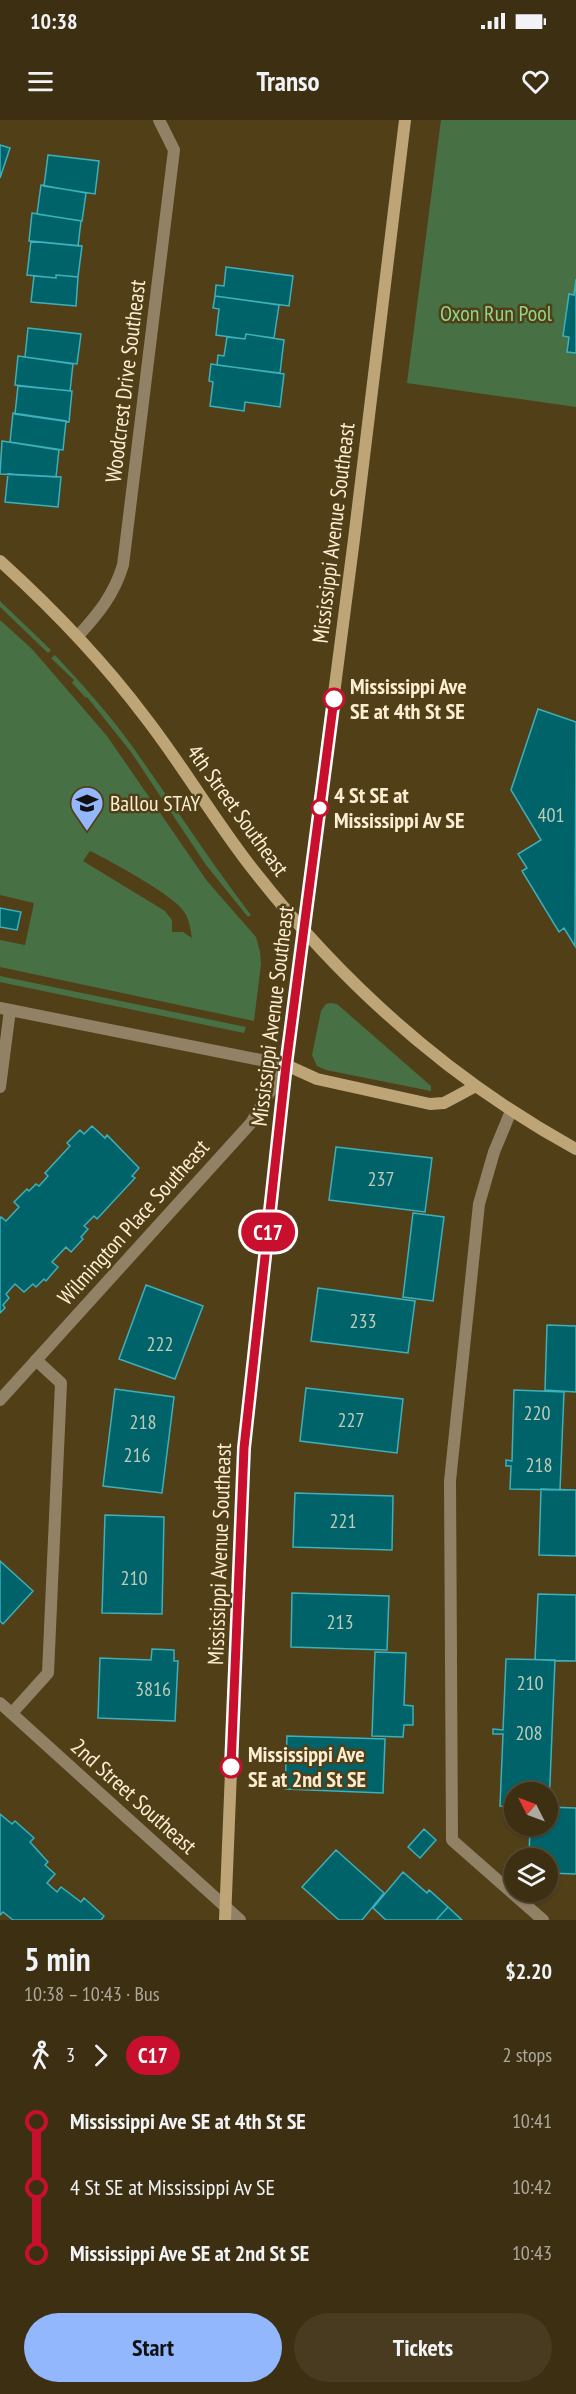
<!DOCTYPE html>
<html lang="en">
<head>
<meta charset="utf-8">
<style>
	body { margin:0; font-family:"PT Sans Narrow",sans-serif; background:#483b20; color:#f1f3f6; height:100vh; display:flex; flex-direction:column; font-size:22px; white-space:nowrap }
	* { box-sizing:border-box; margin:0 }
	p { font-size:20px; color:#ada99f }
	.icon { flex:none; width:33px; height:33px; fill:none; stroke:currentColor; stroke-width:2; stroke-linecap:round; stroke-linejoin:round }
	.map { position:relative; height:1800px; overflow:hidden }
	.side { display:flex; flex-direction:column; background:#3d2f12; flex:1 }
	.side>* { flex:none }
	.badge { padding:0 12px; border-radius:20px; font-size:21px; line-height:39px }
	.needle { width:39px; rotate:312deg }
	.fabs { position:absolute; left:504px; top:1662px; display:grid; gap:12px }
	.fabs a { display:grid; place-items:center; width:54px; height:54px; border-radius:50%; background:#3d2f12; box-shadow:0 2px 4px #0004,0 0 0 2px #564a32; font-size:30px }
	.map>.badge { position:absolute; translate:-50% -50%; box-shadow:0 0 0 3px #fff }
	.legs { display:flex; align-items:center; gap:9px; height:66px; padding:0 24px; font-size:20px }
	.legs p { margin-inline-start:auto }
	.overview { display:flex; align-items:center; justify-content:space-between; height:102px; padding:0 24px }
	h1 { font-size:33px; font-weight:700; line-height:45px }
	.primary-button { display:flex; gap:12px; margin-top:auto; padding:12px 24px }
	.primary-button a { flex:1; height:69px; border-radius:36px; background:#93b7fd; color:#111; font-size:24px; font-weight:700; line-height:69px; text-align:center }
	.primary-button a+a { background:#483b20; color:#f1f3f6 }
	ul { padding:0 24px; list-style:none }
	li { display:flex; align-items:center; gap:21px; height:66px; font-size:22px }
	li i { display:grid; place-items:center; width:9px; height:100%; margin:0 8px; background:currentColor }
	li i::after { content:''; width:15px; height:15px; margin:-8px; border:4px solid; border-radius:50%; background:#3d2f12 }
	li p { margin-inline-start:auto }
	li:first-child i { background:linear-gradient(#0000 50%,currentColor 0) }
	li:last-child i { background:linear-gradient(currentColor 50%,#0000 0) }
	.status { display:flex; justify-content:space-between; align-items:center; height:42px; padding:0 30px; background:#3d2f12; direction:ltr }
	.status svg { height:16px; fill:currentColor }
	header { display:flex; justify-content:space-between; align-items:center; height:78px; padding:0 24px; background:#3d2f12; font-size:27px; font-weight:700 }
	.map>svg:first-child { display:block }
</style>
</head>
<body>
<div class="status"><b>10:38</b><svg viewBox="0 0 49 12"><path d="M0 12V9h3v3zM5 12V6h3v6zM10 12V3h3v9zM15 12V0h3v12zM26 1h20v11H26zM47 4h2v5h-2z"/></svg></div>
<header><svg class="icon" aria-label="menu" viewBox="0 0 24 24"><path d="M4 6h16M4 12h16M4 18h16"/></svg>Transo<svg class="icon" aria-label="heart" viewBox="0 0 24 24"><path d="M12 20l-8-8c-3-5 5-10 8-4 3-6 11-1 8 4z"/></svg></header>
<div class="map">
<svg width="576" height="1800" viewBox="0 0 576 1800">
	<rect width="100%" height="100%" fill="#513f18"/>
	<path fill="#477144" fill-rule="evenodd" d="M441,0H576V287L407,263Z
		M0,481L51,530L48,533L0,487Z
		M0,500L32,529L107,616L207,761L256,817L260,832L261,844L254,901L0,847V820L25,825L34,783L0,775ZM90,731C111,741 167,772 181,788C189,796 190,807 192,818L183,812H172V800L165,791L83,741Z
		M55,535C82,564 109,594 132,626C172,682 209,740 251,795L248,797L206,745L131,632L87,577L86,578L72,563L74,560L51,538Z
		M0,856L246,907L244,913L0,862Z
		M330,883L337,884L431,966V971L326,950L317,946L312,935L321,891L326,884Z"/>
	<path fill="#00636a" stroke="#3db0ba" stroke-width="1.5" d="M0,25L10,28L0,58Z
		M48,35L99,41L95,74L44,66Z
		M41,65L86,73L82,101L37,94Z
		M32,93L81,101L78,126L29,121Z
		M31,121L82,126L78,157L56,155V158L27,155Z
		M226,147L293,156L289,186L215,176L216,165L224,166Z
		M56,155L78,157L76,186L31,182L34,156L56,158Z
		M576,159V233L567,232L569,217L563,216L569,174L574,175Z
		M215,176L279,185L274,218L246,214L245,219L216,215L219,189L213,188Z
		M28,208L81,214L77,244L25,237Z
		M246,214L284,220L280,253L217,245L218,235L224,236L227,217L245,219Z
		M18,236L73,244L70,271L15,265Z
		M211,244L284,254L280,287L245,282L244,291L210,286L213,262L209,261Z
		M18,266L72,271L69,302L15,294Z
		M13,293L66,301L63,330L10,322Z
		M2,321L59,330L56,357L0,354Z
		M8,354L61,357L58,387L5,382Z
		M538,589L576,602L575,826L564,808L559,812L522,751L527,748L518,734L541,720L511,670Z
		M0,788L21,792L17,810L0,807Z
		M92,1006L105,1018L107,1015L139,1048L132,1056L135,1058L97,1099L94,1096L84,1106L88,1109L81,1117L83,1119L71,1132L66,1127L52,1142L58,1147L46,1161L44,1159L36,1167L33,1164L24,1172L15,1164L6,1174L9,1178L3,1185L5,1188L0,1193V1099L1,1097L6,1101L19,1087L14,1082L27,1069L29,1071L36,1064L39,1066L48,1056L45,1053L70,1026L67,1023L80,1010L84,1014Z
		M336,1027L432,1038L425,1092L329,1080Z
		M413,1093L444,1097L433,1181L403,1177Z
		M146,1165L203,1186L175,1259L119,1239Z
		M318,1168L415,1181L408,1233L311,1221Z
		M547,1205L576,1206V1272L545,1270Z
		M306,1268L403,1279L397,1333L300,1321Z
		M115,1269L174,1277L162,1373L103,1366Z
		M514,1270L564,1272L560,1370L510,1369L511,1346H506V1340L512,1341Z
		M541,1369L576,1370V1436L539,1435Z
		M295,1373L393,1376L392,1430L293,1427Z
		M105,1395L164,1397L162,1494L102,1493Z
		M0,1441L33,1471L3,1504L0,1501Z
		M292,1473L389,1476L387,1530L291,1527Z
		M538,1474L576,1475V1541L535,1540Z
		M152,1529L174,1530V1541H178L175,1601L98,1598L100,1538L151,1540Z
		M375,1532L406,1533L404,1585L413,1586V1605H404L403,1617L372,1616Z
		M506,1539L555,1540L549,1687H548V1672H514V1687L500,1686L503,1614H493V1609L503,1610Z
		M287,1616L385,1619L383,1673L285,1669Z
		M548,1687L576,1688V1754L548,1753V1738H529L530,1706H548Z
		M0,1694L12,1704L15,1701L34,1718L30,1722L48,1742L45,1745L55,1754L47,1763L57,1772L61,1767L81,1782L84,1778L104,1796L101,1800H13L3,1792L0,1795Z
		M424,1709L436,1720L420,1738L408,1727Z
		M336,1730L384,1773L362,1800H339L302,1767Z
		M403,1752L427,1773L429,1770L448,1787L436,1800H386L373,1788Z
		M448,1787L462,1800H436Z"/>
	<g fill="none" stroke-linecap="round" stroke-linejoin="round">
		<path stroke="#928265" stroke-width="12" d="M0,967L10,890
			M511,991L494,1032L479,1084L450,1361L452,1720L543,1800
			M12,1593L48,1553L61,1263L36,1240"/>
		<path stroke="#928265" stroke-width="12" d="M78,516C98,494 114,475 123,445L174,30L159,0
			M0,888L286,945L251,1003L0,1280
			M0,1583L240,1800"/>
		<path stroke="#bea577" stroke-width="12" d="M0,441C53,489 102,540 145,597C184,647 216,703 255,752C344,865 450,960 576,1029
			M286,945L317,959L430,984L444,983L474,967
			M225,1800L244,1328L286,945L354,419L405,0"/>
	</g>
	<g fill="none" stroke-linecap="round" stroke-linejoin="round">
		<g stroke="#fff" stroke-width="14">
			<path id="line-1" d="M231,1647L244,1328L286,945L334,579"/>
		</g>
		<use href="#line-1" stroke="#c8102e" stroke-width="9"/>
	</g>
	<defs>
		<g id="school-pin" transform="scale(1.725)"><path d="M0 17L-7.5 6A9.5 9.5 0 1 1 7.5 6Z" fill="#93b7fd" stroke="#513f18"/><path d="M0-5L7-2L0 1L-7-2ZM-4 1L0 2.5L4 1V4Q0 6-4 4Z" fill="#111"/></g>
	</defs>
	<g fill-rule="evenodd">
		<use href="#school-pin" x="87" y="683"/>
	</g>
	<g fill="#fff" stroke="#c8102e" stroke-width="3">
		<circle cx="334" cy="579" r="10"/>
		<circle cx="320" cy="688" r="8"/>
		<circle cx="231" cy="1647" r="10"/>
	</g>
	<g text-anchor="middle" stroke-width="5" stroke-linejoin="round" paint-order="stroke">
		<g font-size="20" fill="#becbb8">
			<text x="551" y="702">401</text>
			<text x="381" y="1066">237</text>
			<text x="363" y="1208">233</text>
			<text x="160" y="1231">222</text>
			<text x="537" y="1300">220</text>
			<text x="351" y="1307">227</text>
			<text x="143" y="1309">218</text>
			<text x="137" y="1342">216</text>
			<text x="539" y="1352">218</text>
			<text x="343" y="1408">221</text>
			<text x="134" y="1465">210</text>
			<text x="340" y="1509">213</text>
			<text x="530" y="1570">210</text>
			<text x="153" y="1576">3816</text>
			<text x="529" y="1620">208</text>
		</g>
		<g font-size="22" fill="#8ed68a" stroke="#513f18">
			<text x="496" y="201">Oxon Run Pool</text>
		</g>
		<g font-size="22" fill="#fdeed2" stroke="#513f18">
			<text transform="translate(125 261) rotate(-83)" y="8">Woodcrest Drive Southeast</text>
			<text transform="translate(333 413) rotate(-83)" y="8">Mississippi Avenue Southeast</text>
			<text transform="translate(238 690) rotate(54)" y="8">4th Street Southeast</text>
			<text transform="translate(272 896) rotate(-83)" y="8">Mississippi Avenue Southeast</text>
			<text transform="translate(133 1102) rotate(-48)" y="8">Wilmington Place Southeast</text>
			<text transform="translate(219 1434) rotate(-88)" y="8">Mississippi Avenue Southeast</text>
			<text transform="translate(134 1676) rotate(42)" y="8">2nd Street Southeast</text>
		</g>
		<g font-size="22" font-weight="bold" fill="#fdeed2" stroke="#513f18" text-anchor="start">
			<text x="350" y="574">Mississippi Ave<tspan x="350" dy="25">SE at 4th St SE</tspan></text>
			<text x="334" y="683">4 St SE at<tspan x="334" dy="25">Mississippi Av SE</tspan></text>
			<text x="248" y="1642">Mississippi Ave<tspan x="248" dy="25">SE at 2nd St SE</tspan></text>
		</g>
		<g font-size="22" fill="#fdeed2" stroke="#513f18" text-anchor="start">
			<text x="110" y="691">Ballou STAY</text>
		</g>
	</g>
</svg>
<div class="fabs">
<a><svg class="needle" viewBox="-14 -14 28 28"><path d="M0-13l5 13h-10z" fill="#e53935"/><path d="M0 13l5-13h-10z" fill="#ada99f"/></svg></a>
<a><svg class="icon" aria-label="layers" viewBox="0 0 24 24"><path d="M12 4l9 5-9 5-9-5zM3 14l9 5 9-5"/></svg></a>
</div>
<b class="badge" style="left:268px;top:1112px;background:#c8102e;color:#fff">C17</b>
</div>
<section class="side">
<div class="overview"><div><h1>5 min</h1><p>10:38 – 10:43 · Bus</p></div><b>$2.20</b></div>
<div class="legs"><svg class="icon" aria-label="walk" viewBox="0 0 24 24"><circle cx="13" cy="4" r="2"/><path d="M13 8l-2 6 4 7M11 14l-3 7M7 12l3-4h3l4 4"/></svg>3<svg class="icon" aria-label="forward" viewBox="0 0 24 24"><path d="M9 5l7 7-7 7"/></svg><b class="badge" style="background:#c8102e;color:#fff">C17</b><p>2 stops</p></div>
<ul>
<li><i style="color:#c8102e"></i><b>Mississippi Ave SE at 4th St SE</b><p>10:41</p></li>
<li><i style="color:#c8102e"></i><span>4 St SE at Mississippi Av SE</span><p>10:42</p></li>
<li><i style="color:#c8102e"></i><b>Mississippi Ave SE at 2nd St SE</b><p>10:43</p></li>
</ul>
<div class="primary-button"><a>Start</a><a>Tickets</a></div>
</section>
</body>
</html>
